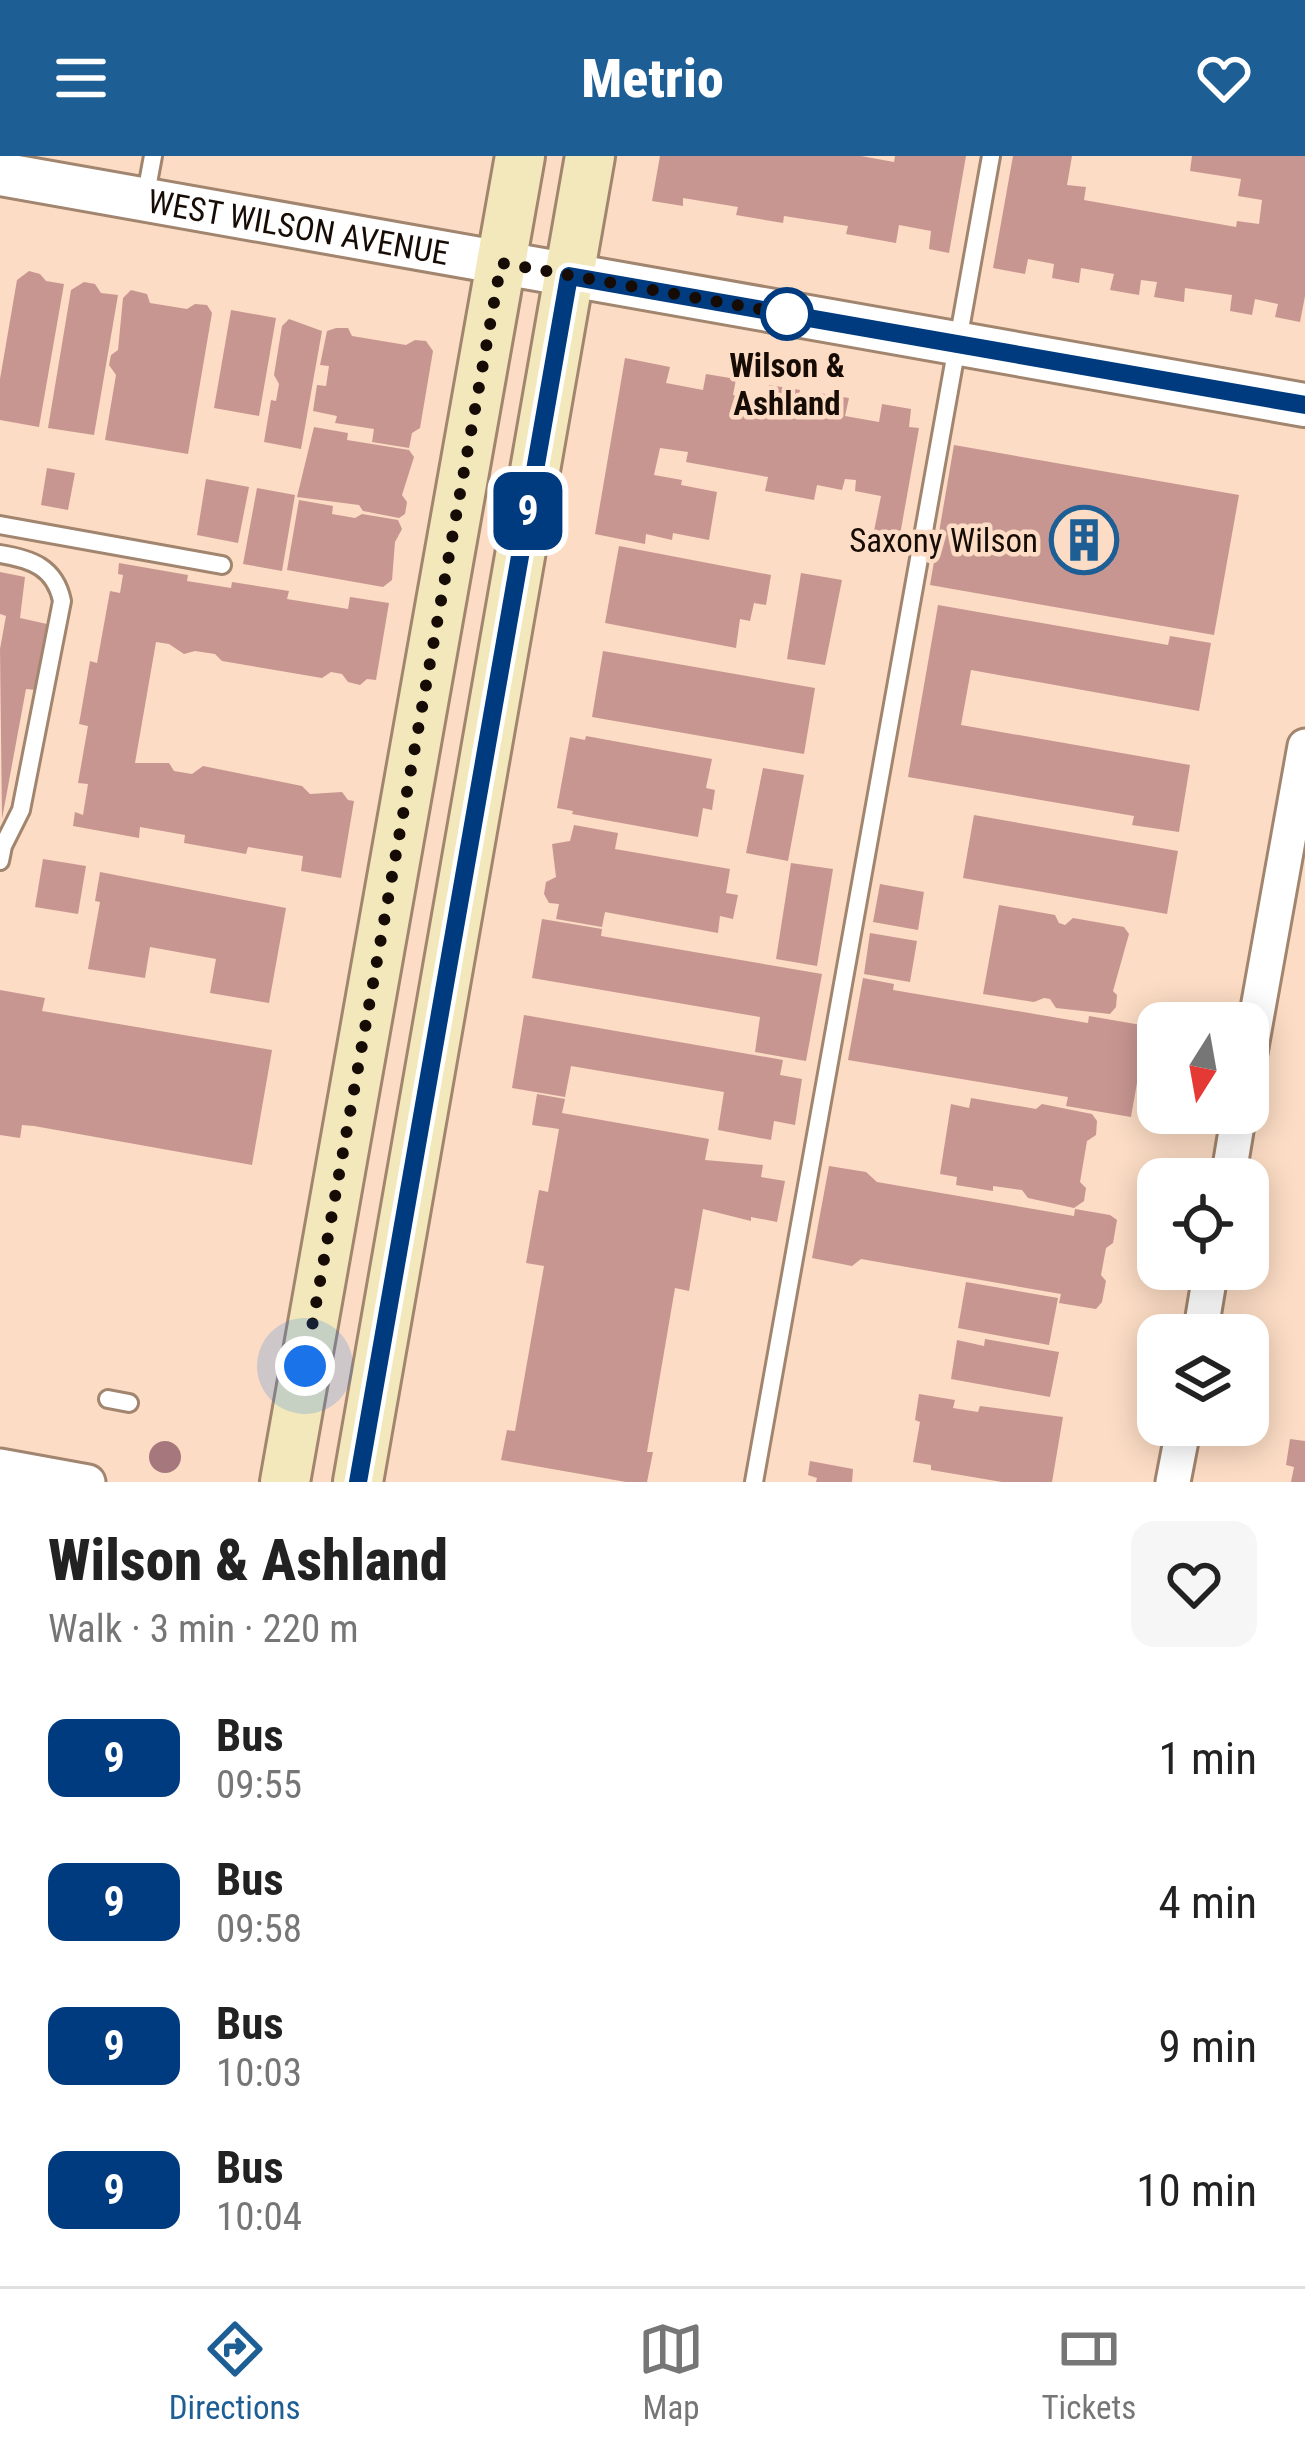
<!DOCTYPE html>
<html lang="en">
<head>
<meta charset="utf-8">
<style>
	body { margin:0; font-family:"Roboto Condensed",sans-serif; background:#f6f6f6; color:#222; height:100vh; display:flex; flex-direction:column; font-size:45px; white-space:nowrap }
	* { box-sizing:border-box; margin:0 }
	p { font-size:39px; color:#767676 }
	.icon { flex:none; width:66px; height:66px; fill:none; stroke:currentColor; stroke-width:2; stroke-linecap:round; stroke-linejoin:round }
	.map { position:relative; height:1326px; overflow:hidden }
	.sheet { display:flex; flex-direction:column; background:#fff; flex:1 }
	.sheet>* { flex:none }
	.badge { padding:0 24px; border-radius:18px; font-size:42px; line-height:78px }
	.needle { width:78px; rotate:191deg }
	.tools { position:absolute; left:1137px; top:846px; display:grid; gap:24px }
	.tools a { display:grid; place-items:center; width:132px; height:132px; border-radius:24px; background:#fff; box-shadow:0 6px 30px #0003; font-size:60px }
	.you { position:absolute; width:60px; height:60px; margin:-30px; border:9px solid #fff; border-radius:50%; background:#1a73e8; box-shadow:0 0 0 18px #1a73e833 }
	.map>.badge { position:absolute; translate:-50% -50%; box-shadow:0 0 0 6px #fff }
	.round { display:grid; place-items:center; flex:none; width:126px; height:126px; border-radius:24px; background:#f6f6f6 }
	.headline { display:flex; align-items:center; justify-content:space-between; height:204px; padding:0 48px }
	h1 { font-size:57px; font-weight:800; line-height:90px }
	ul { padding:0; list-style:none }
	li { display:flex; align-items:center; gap:36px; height:144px; padding:0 48px }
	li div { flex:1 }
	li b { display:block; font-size:45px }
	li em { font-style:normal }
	li .badge { min-width:132px; font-weight:700; text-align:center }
	header { display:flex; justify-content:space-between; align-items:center; height:156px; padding:0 48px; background:#1d5f95; color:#fff; font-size:54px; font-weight:800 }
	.menu { display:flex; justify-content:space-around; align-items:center; height:168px; border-top:3px solid #e0e0e0; background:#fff; font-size:33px; color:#767676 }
	.menu a { display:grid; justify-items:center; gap:6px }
	.menu .active { color:#1d5f95 }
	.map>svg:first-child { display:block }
</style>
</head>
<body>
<header><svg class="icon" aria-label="menu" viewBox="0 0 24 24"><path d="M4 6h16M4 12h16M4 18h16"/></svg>Metrio<svg class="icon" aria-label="heart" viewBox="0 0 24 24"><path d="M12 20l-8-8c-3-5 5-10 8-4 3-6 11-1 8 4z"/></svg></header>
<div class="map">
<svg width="1305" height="1326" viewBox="0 0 1305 1326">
	<rect width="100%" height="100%" fill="#fcdcc4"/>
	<path fill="#c89691" d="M660,0H861L894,6L895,0H966L949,97L929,93L931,75L899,69L896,87L846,78L848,70L784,60L783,67L736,59L738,51L683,42V50L652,45Z
		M1013,0H1072L1067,29L1086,31L1084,44L1236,71L1237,65L1259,68L1262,44L1238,40L1241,23L1190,15L1192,0H1305V140L1300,166L1275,161L1278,148L1255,143L1252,159L1230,155L1232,139L1185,132L1184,146L1154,141L1157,126L1141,124L1139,139L1110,134L1114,118L1081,112L1079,127L1052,122L1054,108L1028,103L1025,118L993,112Z
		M29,115L40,118L46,125L64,128L39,271L0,264V223L17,124Z
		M84,126L95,128L101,137L118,139L94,279L48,272L71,134Z
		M131,134L147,138L150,147L187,153L195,148L207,149L212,157L188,298L105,284L116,219L109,209L111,199L118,194L123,142Z
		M231,154L276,162L259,260L214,252Z
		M289,163L322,175L301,293L264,286L271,244L276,245L279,228L274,219L282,170Z
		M336,172H348L352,180L406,189L415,184L426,185L433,195L420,272L412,277L409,292L372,286L374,273L335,267L337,260L313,255L317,229L326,230L329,210L320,209L327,175Z
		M625,202L670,211L666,227L703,234L706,218L736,223L733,239L766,244L769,229L800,234L797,249L816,253L819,237L849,242L845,260L879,266L882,248L911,253L909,271L919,272L900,379L874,375L881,340L855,335L856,324L845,323L842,334L817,329L814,344L765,335L768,321L686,306L688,296L660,292L654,319L682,324L681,329L717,336L709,384L673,377L672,384L646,378L645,388L595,378Z
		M314,271L348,277L347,284L409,294L414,301L402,339L407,346L405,358L399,362L363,355L359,349L297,341Z
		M954,289L1239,339L1214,479L930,429Z
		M47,312L75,317L68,354L41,349Z
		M206,323L249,331L238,387L197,379Z
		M257,332L295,339L282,415L243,408Z
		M299,344L333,350L332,358L355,362L362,358L398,364L402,373L395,386L392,424L383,431L287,414Z
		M619,390L771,419L766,449L754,447L750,465L740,463L736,492L605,467Z
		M119,407L188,419L187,425L231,432L232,426L289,435L287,443L348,453L350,441L389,447L376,524L367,523L360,529L348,526L342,518L331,516L322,522L222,505L215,498L195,495L184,498L169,488L156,486L135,607H169L174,615L192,618L203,610L302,630L310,638L342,636L348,644L354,645L341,722L301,715L303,700L248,691L246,698L184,687L185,679L140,671L139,682L73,670L75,656L83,659L88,628L78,627L88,570L79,568L90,505L97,507L110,435L120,437L123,419L118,418Z
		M0,416L25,421L20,462L47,468L36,534L26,533L2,663L0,493L6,460L0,458Z
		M801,417L842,424L825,509L787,503Z
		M938,449L1168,489L1170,480L1211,487L1199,555L971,514L961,569L1190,609L1179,676L1132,669L1134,660L908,621Z
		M603,495L815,532L804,598L592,561Z
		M586,580L712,603L706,632L715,634L712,654L703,652L698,681L572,658L573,655L557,652L570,581L585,584Z
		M763,612L804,619L788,705L746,697Z
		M974,659L1178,695L1167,758L963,722Z
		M574,669L618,677L615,693L730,713L726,737L738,739L733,763L720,760L718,777L605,756L602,771L556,763L559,748L549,747L544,738L546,726L556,721L552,688L570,685Z
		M43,703L86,710L78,758L35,751Z
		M791,707L833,713L817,810L776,803Z
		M100,716L286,752L269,847L210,837L216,803L150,791L145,822L88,813L100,746L95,745Z
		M880,728L924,736L918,774L873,766Z
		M999,749L1055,759L1059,767L1065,769L1073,762L1124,771L1129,778L1113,835L1117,839L1116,851L1110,858L1056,852L1050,843L1044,842L1034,846L983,838Z
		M542,763L602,773L601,780L822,818L806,905L755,896L760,861L532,822Z
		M870,777L917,785L910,826L864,818Z
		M863,822L894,828L893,834L1088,867L1089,860L1147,870L1131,961L1066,950L1068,941L848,904Z
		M0,834L45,842L42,855L272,894L252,1009L34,970L22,969L20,982L0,979Z
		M524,859L783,904L780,919L802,923L795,969L774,965L771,984L718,974L724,936L571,910L565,941L512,932Z
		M537,938L565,943L562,957L709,983L705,1004L763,1009L761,1021L785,1025L777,1066L751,1061V1065L703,1053L689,1135L675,1132L647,1296H653L647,1326H626L501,1304L507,1274L515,1275L544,1110L526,1107L539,1034L548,1036L559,973L532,969Z
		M971,942L1036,953L1042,948L1092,958L1097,965L1096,979L1087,985L1080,1026L1086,1032L1084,1045L1074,1052L1028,1042L1022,1034L993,1030V1035L956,1029L957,1021L940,1018L951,948L969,952Z
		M829,1010L866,1016L877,1026L1074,1060L1075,1053L1110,1059L1117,1064L1113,1087L1106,1092L1101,1119L1106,1125L1102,1146L1096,1153L1059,1147L1061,1138L861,1103L852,1110L812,1102Z
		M966,1126L1058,1142L1049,1189L958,1172Z
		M985,1183L1059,1196L1050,1241L951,1223L957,1184L984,1190Z
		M919,1238L955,1244L953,1252L978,1256L980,1250L1063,1261L1052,1326H1002L931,1314V1309L913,1306L920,1266L915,1264Z
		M1290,1283L1305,1285V1326H1291L1294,1311L1286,1309Z
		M810,1305L853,1313L852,1326H816L817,1322L808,1319Z"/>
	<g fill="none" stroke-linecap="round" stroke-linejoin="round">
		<g stroke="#a1856e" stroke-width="22">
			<path id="service" d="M145,43L153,0
				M0,369L222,409
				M0,398C31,403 55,411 62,445L21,654L3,690L0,705
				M108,1243L129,1247
				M754,1326L991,0"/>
		</g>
		<g stroke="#a1856e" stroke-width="39">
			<path id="minor" d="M1248,908L1305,590
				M1228,1023L1239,957
				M1200,1179L1211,1113
				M0,1310L88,1326
				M1173,1326L1184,1269"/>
		</g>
		<g stroke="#a1856e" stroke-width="48">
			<g id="tertiary">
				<path id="s1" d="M0,18L1305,249"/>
			</g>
		</g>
		<g stroke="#a1856e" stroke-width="54">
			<path id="secondary" d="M285,1326L520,0
				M358,1326L590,0"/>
		</g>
		<use href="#service" stroke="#fff" stroke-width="16"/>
		<use href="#minor" stroke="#fff" stroke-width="33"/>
		<use href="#tertiary" stroke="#fff" stroke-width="42"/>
		<use href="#secondary" stroke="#f2e8bb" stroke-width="48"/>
	</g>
	<circle fill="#a6787e" cx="165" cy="1301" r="16"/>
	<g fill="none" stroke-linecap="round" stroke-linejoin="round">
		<g stroke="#fff" stroke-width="27">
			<path id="line" d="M358,1326L569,120L1305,249"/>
		</g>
		<use href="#line" stroke="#003b80" stroke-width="18"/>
		<path stroke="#160c05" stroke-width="12" stroke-dasharray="0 21.6" d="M305,1210L501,107L787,158"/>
	</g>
	<defs>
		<g id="building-ring" transform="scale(3.45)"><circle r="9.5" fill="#fcdcc4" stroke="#1d5f95" stroke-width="1.5"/><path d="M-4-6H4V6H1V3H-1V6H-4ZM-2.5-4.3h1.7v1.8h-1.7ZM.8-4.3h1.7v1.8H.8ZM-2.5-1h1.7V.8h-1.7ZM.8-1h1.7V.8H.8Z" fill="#1d5f95"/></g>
	</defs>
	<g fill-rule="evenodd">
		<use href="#building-ring" x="1084" y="384"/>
	</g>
	<circle fill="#fff" stroke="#003b80" stroke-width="6" cx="787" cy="158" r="24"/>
	<g text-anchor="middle" stroke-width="9" stroke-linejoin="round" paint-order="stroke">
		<g font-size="33" fill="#160c05" stroke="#fcdcc4">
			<text dy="12" stroke="none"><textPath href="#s1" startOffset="303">WEST WILSON AVENUE</textPath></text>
		</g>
		<g font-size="33" font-weight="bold" fill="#160c05" stroke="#fcdcc4">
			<text x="787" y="221">Wilson &amp;<tspan x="787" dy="38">Ashland</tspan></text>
		</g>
		<g font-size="33" fill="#160c05" stroke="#fcdcc4" text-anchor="end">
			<text x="1038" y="396">Saxony Wilson</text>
		</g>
	</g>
</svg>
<div class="tools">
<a><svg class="needle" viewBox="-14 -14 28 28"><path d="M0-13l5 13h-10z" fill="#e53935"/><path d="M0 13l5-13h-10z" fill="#767676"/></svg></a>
<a><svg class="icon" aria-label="locate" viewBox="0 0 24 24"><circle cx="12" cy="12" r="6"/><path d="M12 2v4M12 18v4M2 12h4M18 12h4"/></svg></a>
<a><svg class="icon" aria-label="layers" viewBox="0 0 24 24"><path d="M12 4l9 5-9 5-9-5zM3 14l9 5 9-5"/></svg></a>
</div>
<div class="you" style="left:305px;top:1210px"></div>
<b class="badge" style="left:528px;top:355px;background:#003b80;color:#fff">9</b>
</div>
<section class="sheet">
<div class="headline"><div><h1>Wilson &amp; Ashland</h1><p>Walk · 3 min · 220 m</p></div><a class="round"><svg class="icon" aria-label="heart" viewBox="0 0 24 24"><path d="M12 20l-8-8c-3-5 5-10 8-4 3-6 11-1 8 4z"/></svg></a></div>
<ul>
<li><span class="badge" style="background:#003b80;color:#fff">9</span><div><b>Bus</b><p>09:55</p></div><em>1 min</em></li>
<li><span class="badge" style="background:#003b80;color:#fff">9</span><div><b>Bus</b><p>09:58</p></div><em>4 min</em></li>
<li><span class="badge" style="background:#003b80;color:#fff">9</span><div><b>Bus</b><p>10:03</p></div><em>9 min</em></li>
<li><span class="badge" style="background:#003b80;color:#fff">9</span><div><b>Bus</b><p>10:04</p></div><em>10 min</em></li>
</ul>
</section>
<nav class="menu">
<a class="active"><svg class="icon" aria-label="directions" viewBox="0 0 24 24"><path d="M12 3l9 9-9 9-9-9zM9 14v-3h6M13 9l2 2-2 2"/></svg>Directions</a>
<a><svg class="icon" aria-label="map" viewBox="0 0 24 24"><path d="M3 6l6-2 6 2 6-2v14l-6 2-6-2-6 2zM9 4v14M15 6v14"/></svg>Map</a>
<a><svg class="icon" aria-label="tickets" viewBox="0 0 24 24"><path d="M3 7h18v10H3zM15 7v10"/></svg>Tickets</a>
</nav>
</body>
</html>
